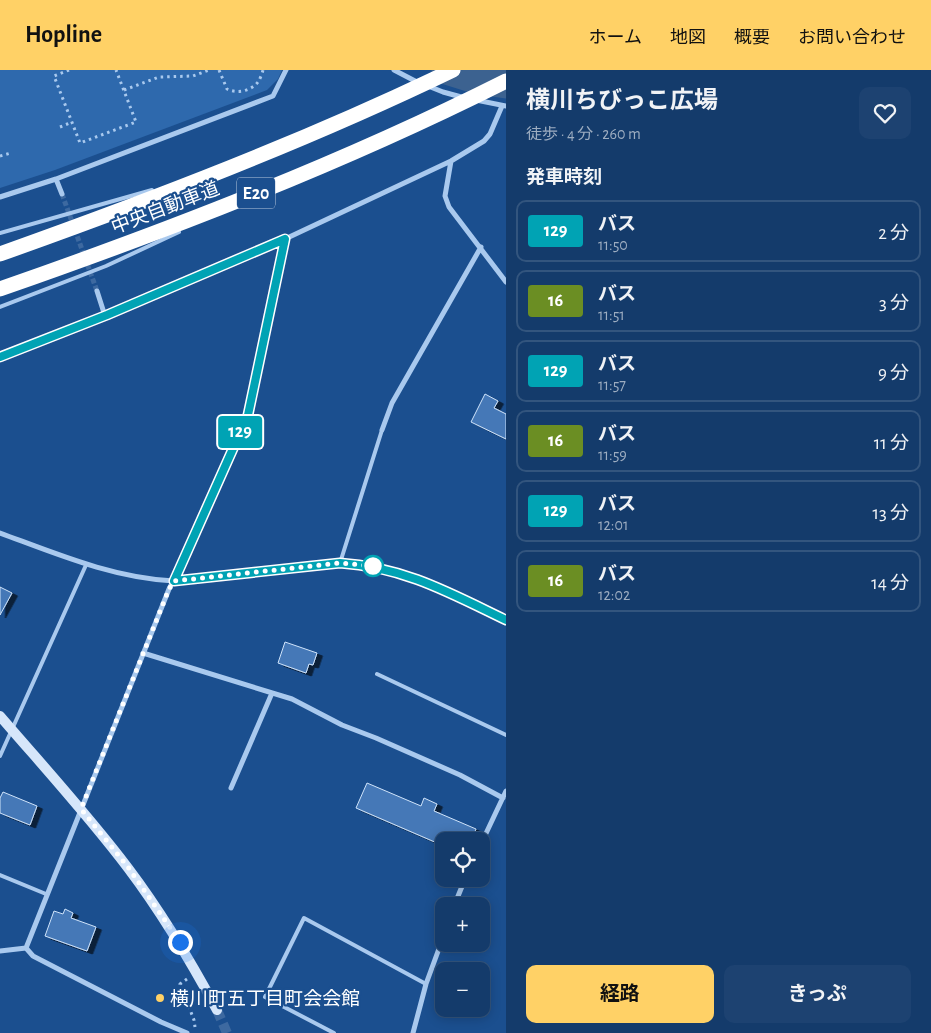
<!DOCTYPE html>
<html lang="ja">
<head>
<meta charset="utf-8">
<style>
	body { margin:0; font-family:"Alegreya Sans","Noto Sans JP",sans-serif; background:#1d4271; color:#f1f3f6; height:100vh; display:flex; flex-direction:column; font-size:19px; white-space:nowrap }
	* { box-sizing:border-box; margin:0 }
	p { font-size:16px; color:#9dadc1 }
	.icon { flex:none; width:28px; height:28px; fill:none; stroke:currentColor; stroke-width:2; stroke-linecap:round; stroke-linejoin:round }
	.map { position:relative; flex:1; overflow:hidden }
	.details { display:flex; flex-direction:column; background:#143b6b; width:425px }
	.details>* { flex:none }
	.badge { padding:0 10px; border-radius:4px; font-size:18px; line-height:32px }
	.fabs { position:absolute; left:435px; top:762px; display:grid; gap:10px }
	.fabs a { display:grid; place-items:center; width:55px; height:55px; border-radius:10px; background:#143b6b; box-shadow:0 2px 12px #0003,0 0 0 1px #33557e; font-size:25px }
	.you { position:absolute; width:25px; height:25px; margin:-12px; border:4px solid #fff; border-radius:50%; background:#1a73e8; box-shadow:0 0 0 8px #1a73e833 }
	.map>.badge { position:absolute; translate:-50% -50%; box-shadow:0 0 0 2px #fff }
	h2 { padding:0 20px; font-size:19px; line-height:45px }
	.round { display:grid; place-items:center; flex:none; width:52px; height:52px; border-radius:10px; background:#1d4271 }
	.overview { display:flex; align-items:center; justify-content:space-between; height:85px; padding:0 20px }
	h1 { font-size:24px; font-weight:700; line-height:38px }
	.button { display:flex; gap:10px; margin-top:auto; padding:10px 20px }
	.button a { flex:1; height:58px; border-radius:10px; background:#ffd166; color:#111; font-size:20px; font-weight:700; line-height:58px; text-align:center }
	.button a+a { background:#1d4271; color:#f1f3f6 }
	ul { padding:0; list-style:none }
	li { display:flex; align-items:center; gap:15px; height:62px; margin:0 10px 8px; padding:0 10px; border:2px solid #33557e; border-radius:10px }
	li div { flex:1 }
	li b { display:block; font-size:19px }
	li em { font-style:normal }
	li .badge { min-width:55px; font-weight:700; text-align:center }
	header { display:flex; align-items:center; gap:30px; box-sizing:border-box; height:70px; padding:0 25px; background:#ffd166; color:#111 }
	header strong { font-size:24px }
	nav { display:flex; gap:28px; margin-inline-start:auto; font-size:18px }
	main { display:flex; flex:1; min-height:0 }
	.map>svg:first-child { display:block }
</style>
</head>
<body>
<header>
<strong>Hopline</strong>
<nav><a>ホーム</a><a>地図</a><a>概要</a><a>お問い合わせ</a></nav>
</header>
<main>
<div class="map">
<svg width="506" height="963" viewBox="0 0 506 963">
	<defs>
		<filter id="shadow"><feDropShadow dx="5.5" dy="3" stdDeviation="0" flood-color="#0009"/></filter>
	</defs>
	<rect width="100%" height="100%" fill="#1b4f8f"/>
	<path fill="#2e69ad" d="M0,0H282L278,9L267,20L55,100L0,118Z"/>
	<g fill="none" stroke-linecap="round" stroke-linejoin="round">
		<path stroke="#3c6290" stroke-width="29" d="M446,0L478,10L506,14"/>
	</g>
	<path fill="#4478b7" stroke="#cfe3fa" filter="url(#shadow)" d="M485,324L498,331L494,338L506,344V369L471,352Z
		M0,517L12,523L0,545Z
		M285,572L317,583L313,595L309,594L306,603L278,593Z
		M367,713L421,736L424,728L437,734L434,741L476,759L471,771H444V776L356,738Z
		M3,722L37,736L30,755L0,743V728Z
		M65,839L73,843L71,848L96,857L87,881L45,866L54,841L63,844Z"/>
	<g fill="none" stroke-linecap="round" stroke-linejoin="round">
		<path stroke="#3d69a0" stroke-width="5" stroke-dasharray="5 2.5" stroke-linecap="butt" d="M62,124L97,221"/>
		<path stroke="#3d69a0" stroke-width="10" stroke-dasharray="10 5" stroke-linecap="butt" d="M217,940L227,963"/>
		<path stroke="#a9c9ee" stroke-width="3" stroke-dasharray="2.5 4" stroke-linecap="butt" d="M69,0L54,6L80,73L136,52L116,0
			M219,0L227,19C237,24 251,21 258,12C260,9 262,4 263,0
			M124,20L159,7L193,6L209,0
			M60,57L72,52
			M0,86L11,83
			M187,909L180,914L194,950L195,957"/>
		<path stroke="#a9c9ee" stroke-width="4" d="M340,493L382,360
			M377,604L506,665
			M0,686L86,495
			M0,805L46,824
			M334,963L265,927L304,848L426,914"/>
		<path stroke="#a9c9ee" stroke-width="5" d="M394,0L417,12
			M428,16L443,22L465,28
			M476,30L506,36
			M451,91L445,126L449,137L506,212
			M56,109L62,124
			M0,127L56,109L273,26L286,0
			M97,221L105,246
			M0,287L107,245L285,169L451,91L484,71L490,64L502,36
			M382,360L392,333L481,177
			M0,463C57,484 113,508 174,511L340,493C403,497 450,523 506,550
			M143,583L292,629L342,655L376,668L460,705L503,728
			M231,718L272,623
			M481,774L506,721
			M454,836L465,809
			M26,878L169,519L180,498L248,345L285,169
			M26,878L33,886L161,952L187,963
			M0,881L26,878
			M413,963L426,914L444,865"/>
		<path stroke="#d6e6fa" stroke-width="10" d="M0,646C43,696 88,745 128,798C162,843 190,890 217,940"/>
		<path stroke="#a9c9ee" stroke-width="4" d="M0,163L152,120
			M0,237L106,196L179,162"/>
		<path stroke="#fff" stroke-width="15" d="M0,184C154,129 306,71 453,0
			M0,219C172,159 343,93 506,11"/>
	</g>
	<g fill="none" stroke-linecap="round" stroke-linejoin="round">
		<g stroke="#fff" stroke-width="11">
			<path id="line" d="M0,287L107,245L285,169L248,345L174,511L340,493C404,497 450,523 506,550"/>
		</g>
		<use href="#line" stroke="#00a3b4" stroke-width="8"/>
		<path stroke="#fff" stroke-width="5" stroke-dasharray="0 9" d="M180,872L128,797L81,739L169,519L174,511L340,493L373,496"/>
	</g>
	<circle fill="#fff" stroke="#00a3b4" stroke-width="2.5" cx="373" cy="496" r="10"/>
	<circle fill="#ffd166" stroke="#1b4f8f" stroke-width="2" cx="160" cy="928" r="5"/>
	<g text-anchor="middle" stroke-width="4.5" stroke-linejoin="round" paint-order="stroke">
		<rect fill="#1b4f8f" stroke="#bbcadd" stroke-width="1" x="237" y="107.5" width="38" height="31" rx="4"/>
		<g font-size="18" font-weight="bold" fill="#fff">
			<text x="256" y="129">E20</text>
		</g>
		<g font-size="19" fill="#fff" stroke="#1b4f8f">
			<text transform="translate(165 137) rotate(-21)" y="7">中央自動車道</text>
		</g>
		<g font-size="19" fill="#fff" stroke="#1b4f8f" text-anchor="start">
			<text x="170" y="935">横川町五丁目町会会館</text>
		</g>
	</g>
</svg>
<div class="fabs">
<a><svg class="icon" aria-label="locate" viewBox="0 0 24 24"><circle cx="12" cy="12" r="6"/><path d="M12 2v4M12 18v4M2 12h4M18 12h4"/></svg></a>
<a>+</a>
<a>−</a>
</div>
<div class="you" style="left:180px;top:872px"></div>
<b class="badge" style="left:240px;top:362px;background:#00a3b4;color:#fff">129</b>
</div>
<section class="details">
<div class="overview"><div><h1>横川ちびっこ広場</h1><p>徒歩 · 4 分 · 260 m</p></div><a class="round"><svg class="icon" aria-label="heart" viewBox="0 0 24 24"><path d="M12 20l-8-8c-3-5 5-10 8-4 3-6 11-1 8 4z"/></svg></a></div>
<h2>発車時刻</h2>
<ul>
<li><span class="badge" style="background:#00a3b4;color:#fff">129</span><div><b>バス</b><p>11:50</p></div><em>2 分</em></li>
<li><span class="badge" style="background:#6b8e23;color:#fff">16</span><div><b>バス</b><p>11:51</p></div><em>3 分</em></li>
<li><span class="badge" style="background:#00a3b4;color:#fff">129</span><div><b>バス</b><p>11:57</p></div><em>9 分</em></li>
<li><span class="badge" style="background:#6b8e23;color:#fff">16</span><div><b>バス</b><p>11:59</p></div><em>11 分</em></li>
<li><span class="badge" style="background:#00a3b4;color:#fff">129</span><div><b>バス</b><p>12:01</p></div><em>13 分</em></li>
<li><span class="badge" style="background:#6b8e23;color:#fff">16</span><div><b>バス</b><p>12:02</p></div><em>14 分</em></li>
</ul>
<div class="button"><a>経路</a><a>きっぷ</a></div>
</section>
</main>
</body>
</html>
